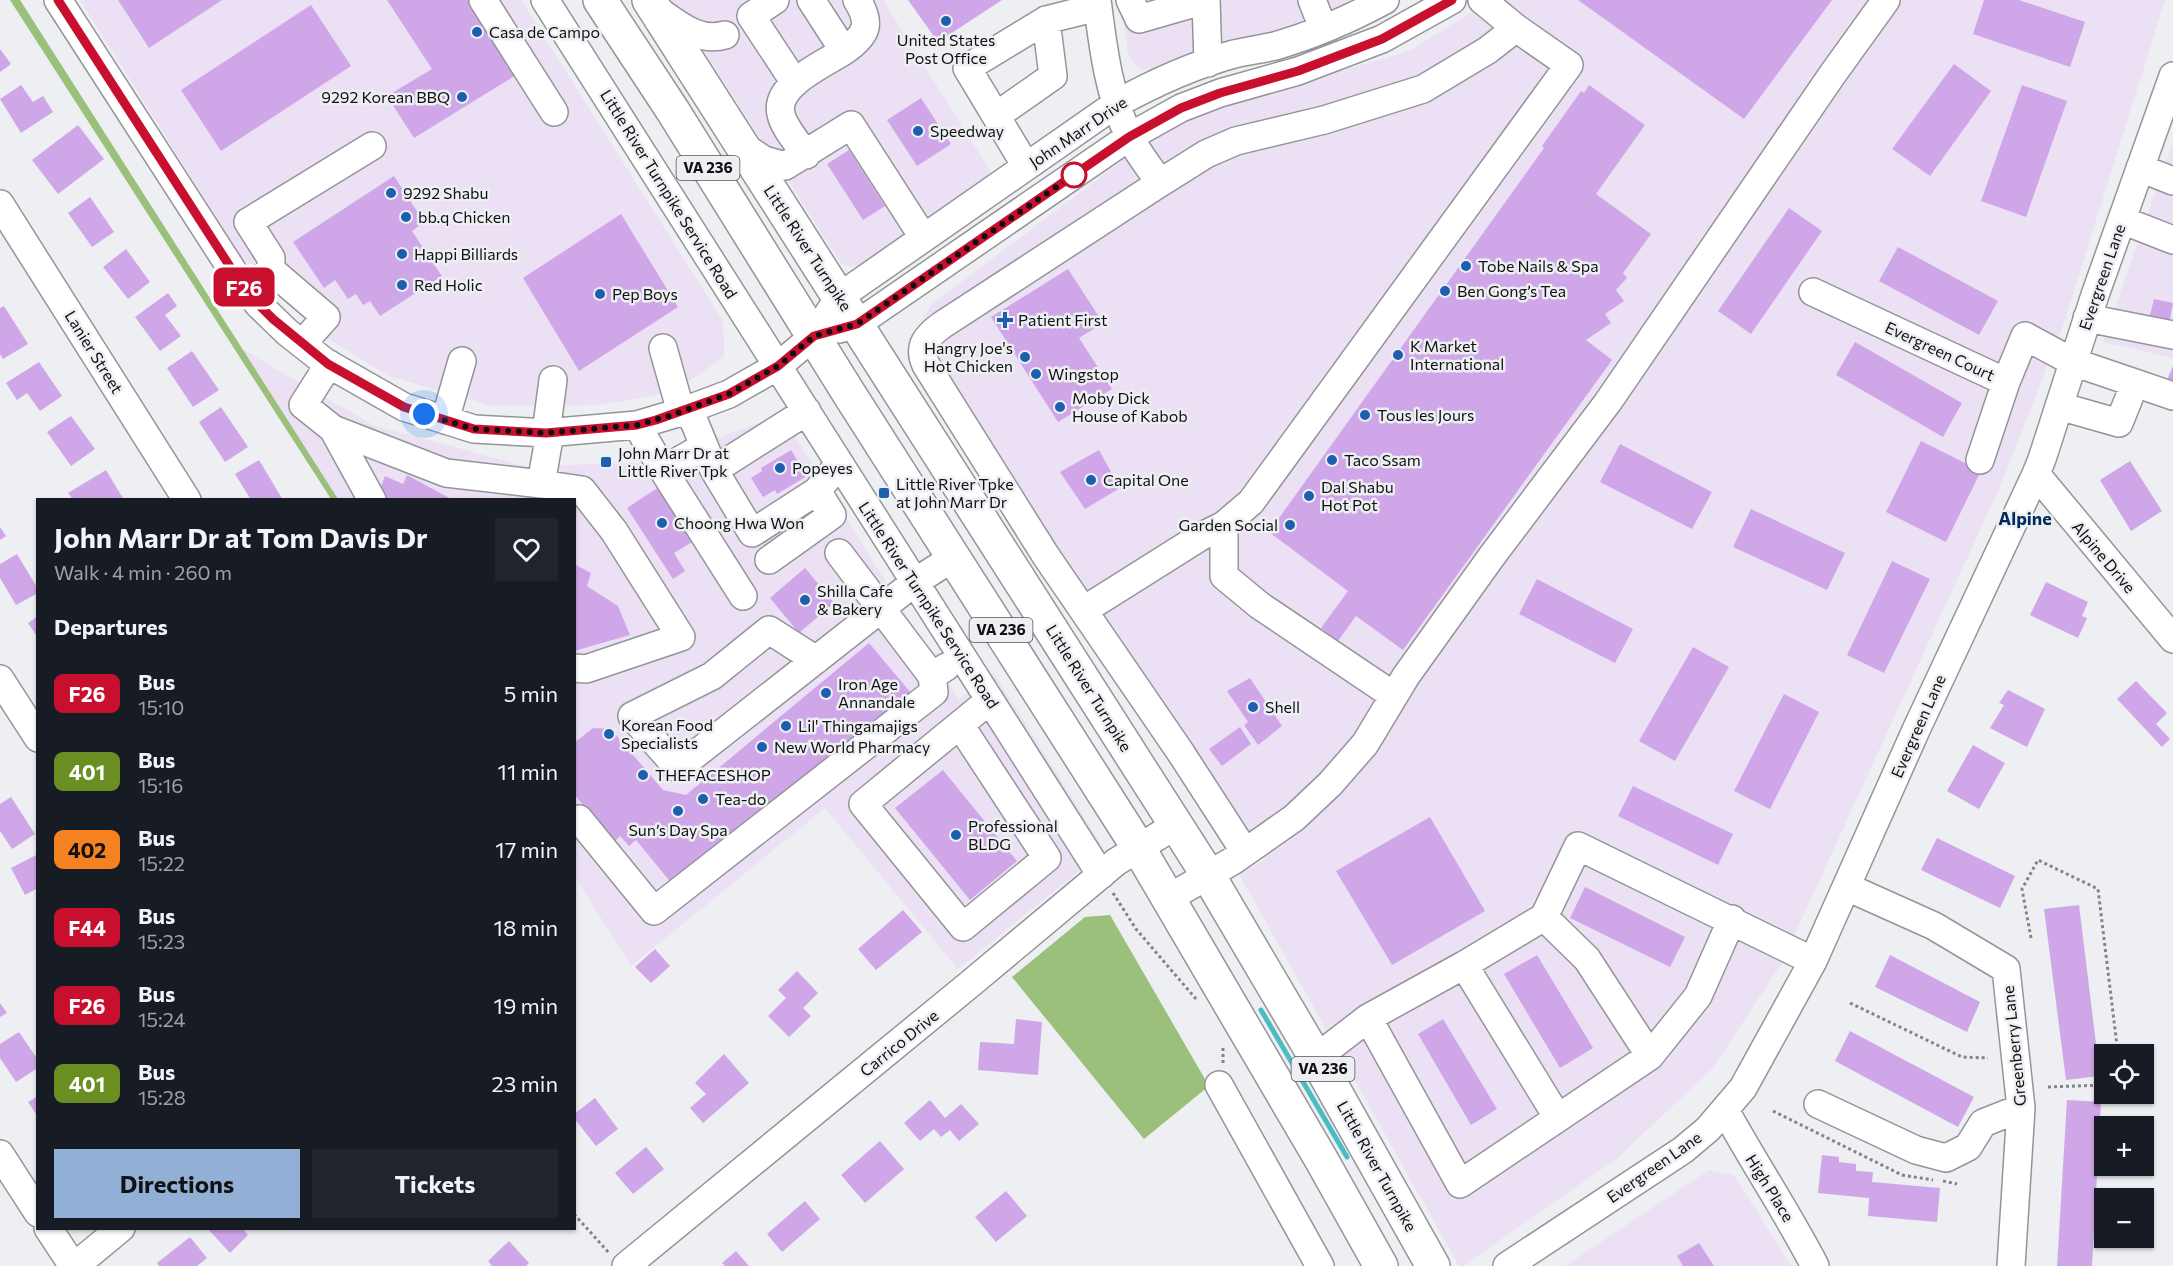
<!DOCTYPE html>
<html lang="en">
<head>
<meta charset="utf-8">
<style>
	body { margin:0; font-family:Commissioner,sans-serif; background:#20242c; color:#f1f3f6; height:100vh; display:flex; flex-direction:column; font-size:22px; white-space:nowrap }
	* { box-sizing:border-box; margin:0 }
	p { font-size:20px; color:#9ea1a6 }
	.icon { flex:none; width:33px; height:33px; fill:none; stroke:currentColor; stroke-width:2; stroke-linecap:round; stroke-linejoin:round }
	.map { position:relative; flex:1; overflow:hidden }
	.panel { position:absolute; left:36px; top:498px; width:540px; height:732px; display:flex; flex-direction:column; background:#171b24; border-radius:0px; box-shadow:0 2px 4px #0004 }
	.panel>* { flex:none }
	.badge { padding:0 12px; border-radius:9px; font-size:21px; line-height:39px }
	.fabs { position:absolute; left:2094px; top:1044px; display:grid; gap:12px }
	.fabs a { display:grid; place-items:center; width:60px; height:60px; border-radius:0px; background:#171b24; box-shadow:0 2px 4px #0004; font-size:30px }
	.you { position:absolute; width:30px; height:30px; margin:-15px; border:4px solid #fff; border-radius:50%; background:#1a73e8; box-shadow:0 0 0 9px #1a73e833 }
	.map>.badge { position:absolute; translate:-50% -50%; box-shadow:0 0 0 3px #fff }
	h2 { padding:0 18px; font-size:22px; line-height:54px }
	.round { display:grid; place-items:center; flex:none; width:63px; height:63px; border-radius:0px; background:#20242c }
	.headline { display:flex; align-items:center; justify-content:space-between; height:102px; padding:0 18px }
	h1 { font-size:28px; font-weight:700; line-height:45px }
	.cta { display:flex; gap:12px; margin-top:auto; padding:12px 18px }
	.cta a { flex:1; height:69px; border-radius:0px; background:#92b0d6; color:#111; font-size:24px; font-weight:700; line-height:69px; text-align:center }
	.cta a+a { background:#20242c; color:#f1f3f6 }
	ul { padding:0; list-style:none }
	li { display:flex; align-items:center; gap:18px; height:78px; padding:0 18px }
	li div { flex:1 }
	li b { display:block; font-size:22px }
	li em { font-style:normal }
	li .badge { min-width:66px; font-weight:700; text-align:center }
	.map>svg:first-child { display:block }
</style>
</head>
<body>
<div class="map">
<svg width="2173" height="1266" viewBox="0 0 2173 1266">
	<rect width="100%" height="100%" fill="#edeff2"/>
	<path fill="#ebe0f4" d="M80,0H521L723,321L724,357L675,391L602,405L492,406L389,376L317,332L242,258Z
		M671,0H883L993,175L861,264L850,267L841,263Z
		M1121,0H1371L1325,23L1156,71L1139,68L1128,54Z
		M1491,0H2165L2063,326L2002,482L1781,964L1713,1068L1616,1159L1463,1266H1459L1239,874L1265,860L1167,708L1067,574L919,324L932,304L1179,118L1409,51Z
		M2173,142V358L2103,342Z
		M242,349L373,425L524,466L646,463L776,417L789,427L959,699L993,672L1105,850L958,969L825,808L631,966L575,877L574,500L338,499Z
		M1709,1170L1734,1175L1791,1266H1565Z"/>
	<path fill="#9ac07c" d="M10,0H20L338,499H331Z
		M1110,915L1209,1086L1144,1139L1012,977L1085,917Z"/>
	<g fill="none" stroke-linecap="round" stroke-linejoin="round">
		<path stroke="#4cbcc4" stroke-width="5" d="M1261,1010L1347,1157"/>
	</g>
	<path fill="#cfa7e9" d="M118,0H222L149,48Z
		M387,0H468L516,75L414,138L387,96L432,69Z
		M908,0H1002L938,42Z
		M1578,0H1832L1744,119Z
		M1984,0H2019L2085,22L2070,67L1973,34Z
		M311,5L351,66L221,151L181,90Z
		M0,49L11,64L0,72Z
		M1954,64L1991,91L1930,176L1892,149Z
		M21,85L33,102L43,96L53,112L21,133L0,99Z
		M1589,85L1645,125L1596,194L1651,234L1623,273L1627,278L1616,290L1624,301L1605,314L1611,323L1586,340L1612,360L1403,650L1356,616L1338,641L1321,628L1348,591L1269,532L1544,148L1542,146L1581,91L1584,93Z
		M2022,85L2067,101L2026,217L1981,201Z
		M921,98L951,144L917,166L887,120Z
		M78,125L104,159L58,194L32,160Z
		M849,150L885,206L863,220L827,164Z
		M394,176L424,222L412,231L442,276L380,316L370,301L363,305L356,294L348,299L335,280L324,288L293,242Z
		M90,197L114,232L92,247L68,213Z
		M1789,208L1822,231L1751,334L1718,311Z
		M621,214L678,307L579,371L523,278Z
		M1898,247L1998,301L1979,335L1879,281Z
		M126,249L150,282L128,299L103,267Z
		M1068,269L1103,323L1079,338L1112,389L1058,422L991,317Z
		M168,293L177,306L165,315L181,336L160,351L135,317Z
		M2154,299L2173,303L2169,324L2149,319Z
		M4,306L28,344L3,359L0,354V308Z
		M1855,342L1962,403L1943,437L1836,375Z
		M192,351L219,390L193,407L167,368Z
		M39,362L62,396L40,411L27,393L17,400L6,383Z
		M2173,366V385L2166,382Z
		M221,407L248,447L225,462L199,422Z
		M71,416L95,449L71,466L47,432Z
		M1921,441L1981,471L1946,542L1886,512Z
		M1620,444L1712,492L1692,529L1600,482Z
		M791,450L807,476L777,494L775,490L763,497L751,478L762,471L761,468Z
		M1099,450L1120,488L1085,509L1060,472Z
		M259,460L283,500H251L235,474Z
		M2130,461L2162,511L2131,531L2100,480Z
		M106,470L124,500H73L68,493Z
		M407,475L453,500H382L377,497L385,476L403,484Z
		M662,485L697,539L674,553L685,571L673,579L627,508Z
		M1751,509L1845,553L1827,590L1733,547Z
		M0,527L6,536L0,540Z
		M17,554L38,589V593L16,605L0,578V564Z
		M1892,561L1930,579L1884,673L1847,655Z
		M574,564L591,573L587,586L618,606L630,635L574,651Z
		M805,568L834,603L799,633L770,598Z
		M1537,579L1633,629L1615,663L1519,614Z
		M2046,582L2088,602L2082,616L2087,618L2078,638L2030,615Z
		M38,616V638L28,623Z
		M869,643L916,699L829,771L822,762L673,885L636,840L629,846L620,836L614,842L574,794V743L593,728L611,729L663,790L686,795Z
		M1693,647L1729,667L1675,761L1639,741Z
		M1250,678L1282,726L1258,745L1244,725L1248,722L1227,691Z
		M2136,681L2167,713L2156,724L2170,739L2162,747L2117,699Z
		M2008,690L2045,709L2027,747L1990,728L2004,705L1999,703Z
		M1784,694L1819,712L1770,809L1734,791Z
		M1240,727L1251,744L1222,766L1209,749Z
		M1973,745L2005,763L1979,809L1947,791Z
		M943,770L1017,861L970,900L895,808Z
		M1633,786L1733,834L1718,865L1618,816Z
		M11,797L35,834L12,849L0,831V804Z
		M1430,817L1485,911L1392,965L1336,871Z
		M1937,838L2015,876L2000,908L1921,870Z
		M38,854V888L25,895L11,868Z
		M1585,887L1685,937L1670,967L1570,918Z
		M2079,905L2100,1076L2066,1080L2044,909Z
		M903,910L922,932L876,970L858,949Z
		M655,949L670,966L651,983L635,967Z
		M1537,955L1593,1048L1560,1068L1504,974Z
		M1890,955L1980,1002L1967,1032L1875,987Z
		M797,971L818,993L803,1008L811,1016L789,1037L768,1016L786,998L778,990Z
		M0,1003L7,1013L0,1017Z
		M1016,1019L1042,1022L1038,1075L978,1070L980,1042L1014,1044Z
		M1443,1019L1497,1109L1471,1125L1418,1034Z
		M1850,1031L1974,1097L1958,1127L1835,1061Z
		M19,1032L38,1060V1068L16,1082L0,1058V1044Z
		M724,1054L749,1083L703,1123L690,1108L706,1094L695,1083Z
		M38,1096V1117L28,1102Z
		M595,1098L618,1129L596,1146L574,1118V1114Z
		M930,1100L945,1118L961,1104L979,1124L959,1141L950,1130L941,1137L934,1129L920,1141L904,1123Z
		M2067,1100L2101,1102L2092,1266H2057Z
		M880,1141L904,1169L865,1203L841,1175Z
		M646,1147L664,1169L633,1194L615,1173Z
		M1822,1155L1839,1157V1162L1856,1164V1171L1873,1172L1872,1182L1940,1188L1937,1222L1868,1216L1869,1198L1818,1193Z
		M1006,1191L1027,1216L996,1242L975,1217Z
		M805,1201L820,1219L782,1252L767,1234Z
		M207,1228H242L248,1235L230,1253Z
		M190,1237L207,1258L197,1266H159L157,1263Z
		M509,1241L529,1263L526,1266H492L488,1261Z
		M1699,1243L1714,1266H1683L1677,1256Z
		M736,1251L749,1266H725L722,1263Z"/>
	<g fill="none" stroke-linecap="round" stroke-linejoin="round">
		<g stroke="#939598" stroke-width="30">
			<path id="minor" d="M58,0L238,279L259,305L288,333L325,362L404,407L474,429L546,433L637,425L681,412L729,394L778,366L814,336L839,297L1116,104C1152,84 1194,65 1234,54C1247,51 1261,49 1275,46C1313,35 1350,19 1385,0
				M483,0L554,112
				M545,0L1101,875
				M775,0L751,16L795,83
				M1130,0L1139,19L1205,0
				M1206,0L1208,63
				M1312,0L1323,28
				M1482,0L1516,28
				M656,9C677,23 698,43 725,35
				M844,51C867,35 872,24 857,0
				M996,116L1053,76L1046,20
				M743,146L764,160L785,166L851,125L923,237
				M806,155C798,143 784,128 781,114C774,85 824,64 844,51L811,0
				M1026,166L967,68L1046,20L1098,7
				M2140,168L2173,181
				M1160,183L942,325C927,336 917,346 926,365L1046,556L1181,753L1245,852
				M0,204L187,500
				M2122,220L2173,240
				M271,270V258L248,222L372,146
				M259,280L271,270L326,317L302,344
				M1813,292L2006,382L2025,336L2073,362L2135,383
				M2087,318L2173,335
				M839,329L857,324L1129,137L1181,108L1220,93L1298,71L1382,39L1452,0
				M663,348L681,412
				M329,364L303,405L333,429L446,473L541,484L550,433
				M2059,406L2119,423L2135,383L2173,396
				M689,409L714,470
				M807,411L714,470L752,533L817,491L839,464
				M445,420L462,361
				M637,425L663,470L743,596
				M333,429L372,500
				M546,433L553,380
				M1980,460L2006,382
				M663,470L703,447
				M2036,474L2173,639
				M541,484L582,490L614,531L681,637L586,669L574,668
				M1224,525V576L1259,605L1394,696
				M839,553L932,676L946,667
				M769,560L832,515L817,491
				M1084,610L1200,537L1224,525L1251,502L1569,65L1516,28L1488,50L1423,89L1324,120L1236,141L1206,154L1160,183C1150,168 1137,152 1129,136C1108,93 1103,46 1097,0
				M816,660L769,630L712,676L632,716L678,768L915,582L954,557
				M0,679L38,738
				M960,725L1047,858L963,927L863,804L990,700
				M579,819L654,911L934,692L932,676
				M1847,887L1934,926L2006,969L2021,1108L2011,1266
				M1169,898L1234,860L1294,818L1330,784L1365,744L1406,676L1492,556L1608,402L1832,75L1886,0
				M1544,917L1587,959L1650,1056
				M1464,965L1558,1118
				M1368,1018L1460,1184L1650,1056L1698,996L1732,919
				M1316,1058L1368,1018L1464,965L1544,917L1578,846L1813,961
				M1219,1085L1320,1266
				M1818,1104L1916,1150L1946,1158L1968,1147L1983,1123L2021,1108
				M1725,1110C1754,1163 1787,1212 1815,1266
				M0,1154L38,1213
				M48,1228L73,1266
				M75,1266L121,1228
				M626,1266L970,984L1116,862L1176,825
				M1507,1266L1683,1150L1708,1129L1743,1088L1813,961L1916,730L2036,474L2042,459L2095,295L2173,76"/>
		</g>
		<g stroke="#939598" stroke-width="36">
			<path id="major" d="M600,0L673,111L848,392L1138,847L1321,1159L1381,1266
				M649,0L1208,875L1316,1058L1433,1266"/>
		</g>
		<path stroke="#838487" stroke-width="3" stroke-dasharray="3 3" stroke-linecap="butt" d="M1113,893L1136,929L1196,999
			M2031,938L2022,889L2038,860L2098,889L2118,1054
			M1850,1003L1962,1057L1988,1058
			M1223,1063V1046
			M2048,1087L2104,1085
			M1773,1111L1902,1175L1933,1180
			M1943,1181L1957,1184
			M574,1214L610,1254"/>
		<use href="#minor" stroke="#fff" stroke-width="27"/>
		<use href="#major" stroke="#fff" stroke-width="33"/>
	</g>
	<g fill="none" stroke-linecap="round" stroke-linejoin="round">
		<g stroke="#fff" stroke-width="14">
			<path id="line" d="M58,0L238,279L259,305L273,319L328,364L404,407L474,429L546,433L637,425L656,420L729,394L778,366L814,336L857,324L1129,137L1181,108L1220,93L1298,71L1382,39L1452,0"/>
		</g>
		<use href="#line" stroke="#c8102e" stroke-width="9"/>
		<path stroke="#101012" stroke-width="6" stroke-dasharray="0 10.8" d="M424,414L474,429L546,433L637,425L669,416L729,394L778,366L814,336L857,324L1078,172L1074,175"/>
	</g>
	<g fill="#1d5eaf" stroke="#edeff2" stroke-width="2">
		<circle cx="946" cy="21" r="6"/>
		<circle cx="477" cy="32" r="6"/>
		<circle cx="462" cy="97" r="6"/>
		<circle cx="918" cy="131" r="6"/>
		<circle cx="391" cy="193" r="6"/>
		<circle cx="406" cy="217" r="6"/>
		<circle cx="402" cy="254" r="6"/>
		<circle cx="1466" cy="266" r="6"/>
		<circle cx="402" cy="285" r="6"/>
		<circle cx="1445" cy="291" r="6"/>
		<circle cx="600" cy="294" r="6"/>
		<path d="M1002 311h6v6h6v6h-6v6h-6v-6h-6v-6h6z"/>
		<circle cx="1398" cy="355" r="6"/>
		<circle cx="1025" cy="357" r="6"/>
		<circle cx="1036" cy="374" r="6"/>
		<circle cx="1060" cy="407" r="6"/>
		<circle cx="1365" cy="415" r="6"/>
		<circle cx="1332" cy="460" r="6"/>
		<rect x="600" y="456" width="12" height="12" rx="3"/>
		<circle cx="780" cy="468" r="6"/>
		<circle cx="1091" cy="480" r="6"/>
		<rect x="878" y="487" width="12" height="12" rx="3"/>
		<circle cx="1309" cy="496" r="6"/>
		<circle cx="662" cy="523" r="6"/>
		<circle cx="1290" cy="525" r="6"/>
		<circle cx="805" cy="600" r="6"/>
		<circle cx="826" cy="693" r="6"/>
		<circle cx="1253" cy="707" r="6"/>
		<circle cx="786" cy="726" r="6"/>
		<circle cx="609" cy="734" r="6"/>
		<circle cx="762" cy="747" r="6"/>
		<circle cx="643" cy="775" r="6"/>
		<circle cx="703" cy="799" r="6"/>
		<circle cx="678" cy="811" r="6"/>
		<circle cx="956" cy="835" r="6"/>
	</g>
	<circle fill="#fff" stroke="#c8102e" stroke-width="3" cx="1074" cy="175" r="12"/>
	<g text-anchor="middle" stroke-width="5" stroke-linejoin="round" paint-order="stroke">
		<g fill="#edeff2" stroke="#525355" stroke-width="1.5">
			<rect x="676.5" y="156" width="63" height="24" rx="4.5"/>
			<rect x="969.5" y="618" width="63" height="24" rx="4.5"/>
			<rect x="1291.5" y="1057" width="63" height="24" rx="4.5"/>
		</g>
		<g font-size="15" font-weight="bold" fill="#101012">
			<text x="708" y="173">VA 236</text>
			<text x="1001" y="635">VA 236</text>
			<text x="1323" y="1074">VA 236</text>
		</g>
		<g font-size="16" fill="#101012" stroke="#edeff2" text-anchor="start">
			<text x="489" y="38">Casa de Campo</text>
			<text x="946" y="46" text-anchor="middle">United States<tspan x="946" dy="18">Post Office</tspan></text>
			<text x="450" y="103" text-anchor="end">9292 Korean BBQ</text>
			<text x="930" y="137">Speedway</text>
			<text x="403" y="199">9292 Shabu</text>
			<text x="418" y="223">bb.q Chicken</text>
			<text x="414" y="260">Happi Billiards</text>
			<text x="1478" y="272">Tobe Nails &amp; Spa</text>
			<text x="414" y="291">Red Holic</text>
			<text x="1457" y="297">Ben Gong’s Tea</text>
			<text x="612" y="300">Pep Boys</text>
			<text x="1018" y="326">Patient First</text>
			<text x="1410" y="352">K Market<tspan x="1410" dy="18">International</tspan></text>
			<text x="1013" y="354" text-anchor="end">Hangry Joe's<tspan x="1013" dy="18">Hot Chicken</tspan></text>
			<text x="1048" y="380">Wingstop</text>
			<text x="1072" y="404">Moby Dick<tspan x="1072" dy="18">House of Kabob</tspan></text>
			<text x="1377" y="421">Tous les Jours</text>
			<text x="618" y="459">John Marr Dr at<tspan x="618" dy="18">Little River Tpk</tspan></text>
			<text x="1344" y="466">Taco Ssam</text>
			<text x="792" y="474">Popeyes</text>
			<text x="1103" y="486">Capital One</text>
			<text x="896" y="490">Little River Tpke<tspan x="896" dy="18">at John Marr Dr</tspan></text>
			<text x="1321" y="493">Dal Shabu<tspan x="1321" dy="18">Hot Pot</tspan></text>
			<text x="674" y="529">Choong Hwa Won</text>
			<text x="1278" y="531" text-anchor="end">Garden Social</text>
			<text x="817" y="597">Shilla Cafe<tspan x="817" dy="18">&amp; Bakery</tspan></text>
			<text x="838" y="690">Iron Age<tspan x="838" dy="18">Annandale</tspan></text>
			<text x="1265" y="713">Shell</text>
			<text x="621" y="731">Korean Food<tspan x="621" dy="18">Specialists</tspan></text>
			<text x="798" y="732">Lil' Thingamajigs</text>
			<text x="774" y="753">New World Pharmacy</text>
			<text x="655" y="781">THEFACESHOP</text>
			<text x="715" y="805">Tea-do</text>
			<text x="968" y="832">Professional<tspan x="968" dy="18">BLDG</tspan></text>
			<text x="678" y="836" text-anchor="middle">Sun’s Day Spa</text>
		</g>
		<g font-size="16" fill="#101012" stroke="#edeff2">
			<text transform="translate(1078 132) rotate(-34)" y="6">John Marr Drive</text>
			<text transform="translate(669 194) rotate(58)" y="6">Little River Turnpike Service Road</text>
			<text transform="translate(808 248) rotate(57)" y="6">Little River Turnpike</text>
			<text transform="translate(2102 277) rotate(-71)" y="6">Evergreen Lane</text>
			<text transform="translate(1940 351) rotate(25)" y="6">Evergreen Court</text>
			<text transform="translate(94 352) rotate(58)" y="6">Lanier Street</text>
			<text transform="translate(2104 557) rotate(50)" y="6">Alpine Drive</text>
			<text transform="translate(929 605) rotate(57)" y="6">Little River Turnpike Service Road</text>
			<text transform="translate(1089 688) rotate(58)" y="6">Little River Turnpike</text>
			<text transform="translate(1918 726) rotate(-66)" y="6">Evergreen Lane</text>
			<text transform="translate(899 1043) rotate(-39)" y="6">Carrico Drive</text>
			<text transform="translate(2014 1046) rotate(-96)" y="6">Greenberry Lane</text>
			<text transform="translate(1377 1166) rotate(61)" y="6">Little River Turnpike</text>
			<text transform="translate(1654 1167) rotate(-35)" y="6">Evergreen Lane</text>
			<text transform="translate(1770 1188) rotate(58)" y="6">High Place</text>
		</g>
		<g font-size="18" font-weight="bold" fill="#002b5d" stroke="#edeff2">
			<text x="2025" y="525">Alpine</text>
		</g>
	</g>
</svg>
<div class="fabs">
<a><svg class="icon" aria-label="locate" viewBox="0 0 24 24"><circle cx="12" cy="12" r="6"/><path d="M12 2v4M12 18v4M2 12h4M18 12h4"/></svg></a>
<a>+</a>
<a>−</a>
</div>
<div class="you" style="left:424px;top:414px"></div>
<b class="badge" style="left:244px;top:287px;background:#c8102e;color:#fff">F26</b>
<section class="panel">
<div class="headline"><div><h1>John Marr Dr at Tom Davis Dr</h1><p>Walk · 4 min · 260 m</p></div><a class="round"><svg class="icon" aria-label="heart" viewBox="0 0 24 24"><path d="M12 20l-8-8c-3-5 5-10 8-4 3-6 11-1 8 4z"/></svg></a></div>
<h2>Departures</h2>
<ul>
<li><span class="badge" style="background:#c8102e;color:#fff">F26</span><div><b>Bus</b><p>15:10</p></div><em>5 min</em></li>
<li><span class="badge" style="background:#6b8e23;color:#fff">401</span><div><b>Bus</b><p>15:16</p></div><em>11 min</em></li>
<li><span class="badge" style="background:#f58220;color:#111">402</span><div><b>Bus</b><p>15:22</p></div><em>17 min</em></li>
<li><span class="badge" style="background:#c8102e;color:#fff">F44</span><div><b>Bus</b><p>15:23</p></div><em>18 min</em></li>
<li><span class="badge" style="background:#c8102e;color:#fff">F26</span><div><b>Bus</b><p>15:24</p></div><em>19 min</em></li>
<li><span class="badge" style="background:#6b8e23;color:#fff">401</span><div><b>Bus</b><p>15:28</p></div><em>23 min</em></li>
</ul>
<div class="cta"><a>Directions</a><a>Tickets</a></div>
</section>
</div>
</body>
</html>
